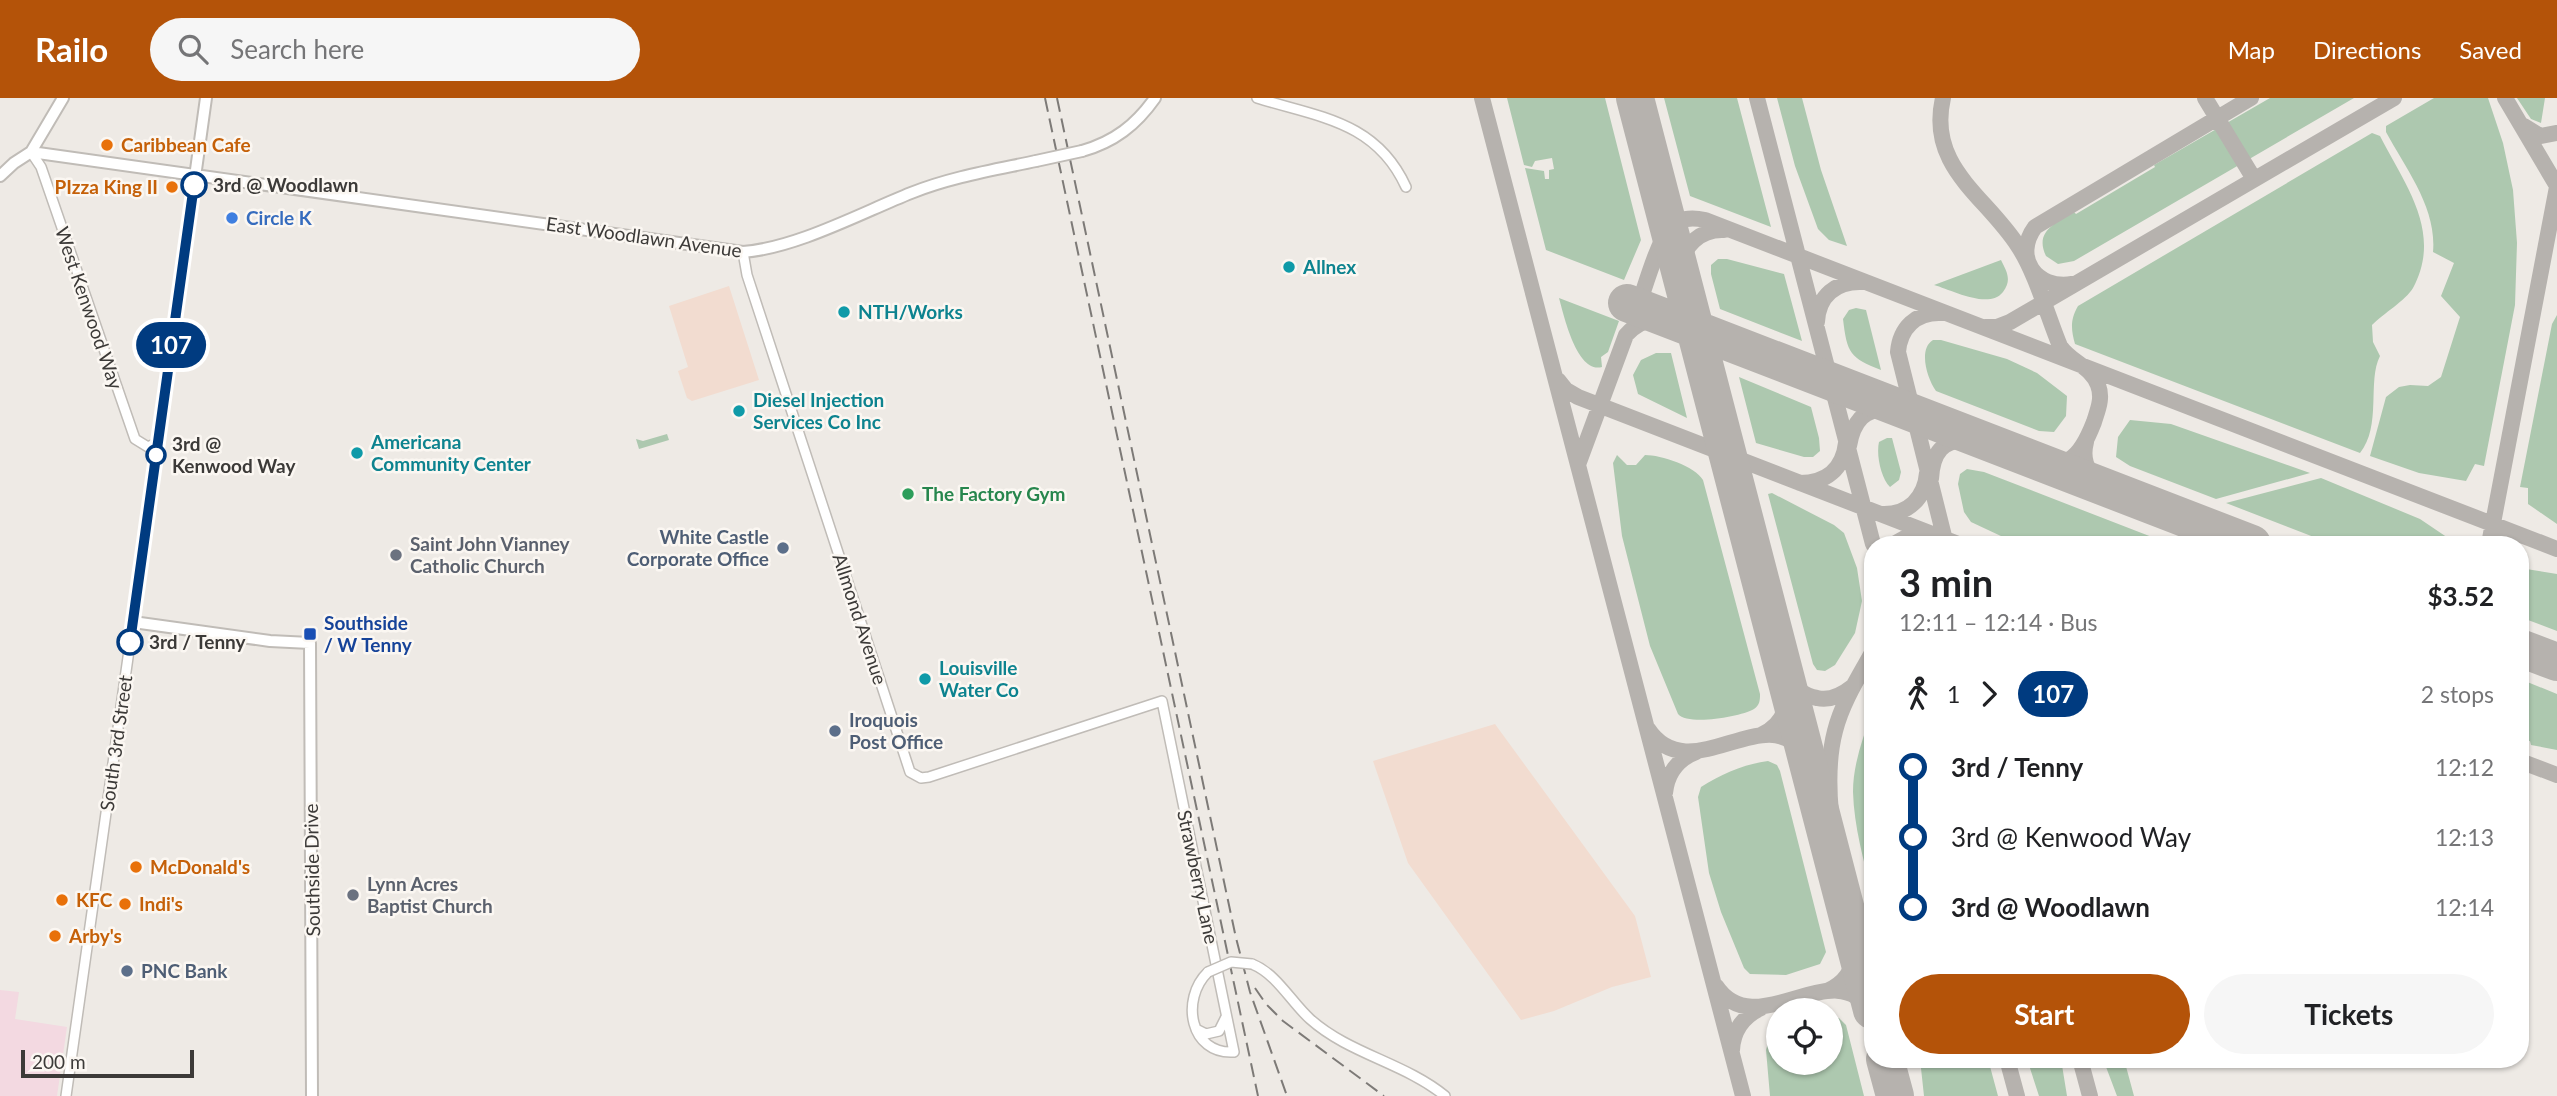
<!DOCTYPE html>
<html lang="en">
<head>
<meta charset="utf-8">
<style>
	body { margin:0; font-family:Lato,sans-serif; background:#f6f6f6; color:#202124; height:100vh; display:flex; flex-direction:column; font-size:26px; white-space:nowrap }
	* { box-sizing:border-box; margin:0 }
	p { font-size:23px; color:#757577 }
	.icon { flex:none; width:38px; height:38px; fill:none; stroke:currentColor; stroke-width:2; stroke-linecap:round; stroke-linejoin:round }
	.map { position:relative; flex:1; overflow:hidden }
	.drawer { position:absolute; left:1864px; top:438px; width:665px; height:532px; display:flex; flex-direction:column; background:#fff; border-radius:28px; box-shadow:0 2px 5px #0004 }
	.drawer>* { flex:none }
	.badge { padding:0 14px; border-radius:23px; font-size:24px; line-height:46px }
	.buttons { position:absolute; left:1766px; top:900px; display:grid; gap:14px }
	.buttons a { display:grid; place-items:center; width:77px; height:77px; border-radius:50%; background:#fff; box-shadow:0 2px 5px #0004; font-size:35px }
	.scale { position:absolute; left:21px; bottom:18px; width:173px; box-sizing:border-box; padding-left:7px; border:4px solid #3c3a38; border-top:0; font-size:19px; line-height:24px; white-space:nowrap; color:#3c3a38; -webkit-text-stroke:5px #fbf7f2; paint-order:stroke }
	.map>.badge { position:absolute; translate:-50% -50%; box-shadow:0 0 0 4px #fff }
	.legs { display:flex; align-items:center; gap:10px; height:77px; padding:0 35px; font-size:23px }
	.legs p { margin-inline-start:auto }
	.headline { display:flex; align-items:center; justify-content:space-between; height:119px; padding:0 35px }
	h1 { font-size:38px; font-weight:700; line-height:52px }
	.cta { display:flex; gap:14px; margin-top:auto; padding:14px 35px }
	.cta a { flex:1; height:80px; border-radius:42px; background:#b45309; color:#fff; font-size:28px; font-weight:700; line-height:80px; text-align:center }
	.cta a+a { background:#f6f6f6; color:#202124 }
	ul { padding:0 35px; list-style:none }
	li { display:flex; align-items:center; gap:24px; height:70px; font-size:26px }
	li i { display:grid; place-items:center; width:10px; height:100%; margin:0 9px; background:currentColor }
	li i::after { content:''; width:18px; height:18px; margin:-9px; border:5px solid; border-radius:50%; background:#fff }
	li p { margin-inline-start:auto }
	li:first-child i { background:linear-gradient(#0000 50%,currentColor 0) }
	li:last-child i { background:linear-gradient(currentColor 50%,#0000 0) }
	header { display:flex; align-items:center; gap:42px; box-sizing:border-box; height:98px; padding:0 35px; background:#b45309; color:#fff }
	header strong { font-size:33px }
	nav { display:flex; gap:38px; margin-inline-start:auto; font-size:24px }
	.search { width:490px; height:63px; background:#f6f6f6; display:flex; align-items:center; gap:18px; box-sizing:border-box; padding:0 24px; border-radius:38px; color:#757577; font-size:26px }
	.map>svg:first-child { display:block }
</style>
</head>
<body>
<header>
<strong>Railo</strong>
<div class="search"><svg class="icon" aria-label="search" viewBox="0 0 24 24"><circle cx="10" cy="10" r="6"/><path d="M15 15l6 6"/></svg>Search here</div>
<nav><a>Map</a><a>Directions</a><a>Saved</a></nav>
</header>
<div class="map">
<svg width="2557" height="998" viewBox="0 0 2557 998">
	<rect width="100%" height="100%" fill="#eeeae5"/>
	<path fill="#f2dcd0" d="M729,188L759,282L692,303L687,300L678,273L688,269L669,208Z
		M1495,626L1635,818L1651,879L1612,889L1554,913L1521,922L1408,765L1373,663Z"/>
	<path fill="#f3d9e1" d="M0,892L19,894L15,921L67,929L57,998H0Z"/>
	<path fill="#adc8af" d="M1507,0H1605L1641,142L1624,182L1546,152L1525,70L1544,73L1545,81H1549V72L1554,71L1552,60L1535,63L1532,69L1524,67Z
		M1664,0H1737L1771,129L1690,98Z
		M1777,0H1802L1821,72L1847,148L1829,142L1818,131L1795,68Z
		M2270,0H2354L2074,163L2058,166L2046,158C2034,133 2056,125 2074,114L2076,116L2155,69L2154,67Z
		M2434,0H2488L2503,45L2513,92L2517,145L2515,207L2484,368L2475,366L2466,383L2419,375L2370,358L2386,299L2399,289L2410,287L2428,288L2441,279L2460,219L2441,198L2454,165L2433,154C2437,110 2406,71 2386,34V28Z
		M2517,0H2545L2541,25L2531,21Z
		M2372,35L2380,38C2405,87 2443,134 2413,190C2406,202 2383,216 2372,227L2373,244L2380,258C2367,283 2382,328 2360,355L2075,246C2071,231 2070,222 2078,208Z
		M1718,161H1727L1784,176L1802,243L1720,211L1711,176V167Z
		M2001,162C2007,174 2012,182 2003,194C1989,212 1952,192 1934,187Z
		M1559,200L1619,223L1608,254L1601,259L1602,269C1577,276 1564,218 1559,200Z
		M1856,210L1866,212L1881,272C1850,260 1847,255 1843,221L1849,212Z
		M2557,217V426L2528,406V390L2520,389L2552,226Z
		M1933,242H1941L2007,261L2037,275L2067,298L2066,318L2054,334L2039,333L1936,293C1927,280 1918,251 1933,242Z
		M1656,255H1671L1687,320L1638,296L1633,277L1641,262Z
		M1739,279L1811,309L1819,340L1820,353L1813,359H1804L1756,345Z
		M2130,322L2171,326L2310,375L2216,401L2130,368L2116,359L2118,339Z
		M667,336L669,342L639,351L636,341L643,343Z
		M1887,340H1892L1901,374L1899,382L1890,389C1881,380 1876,357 1879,344Z
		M1617,357L1627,367H1636L1645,357C1661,357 1695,368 1703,382L1760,596C1760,602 1760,607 1754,611C1740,619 1688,628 1678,616L1650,548L1622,438L1613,365Z
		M1967,371L1984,374L2170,446H2018L1971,424L1964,414L1958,386L1960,376Z
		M2321,380L2420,421L2457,446H2332L2226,405Z
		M1772,395L1834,427L1844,435L1857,470L1862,503L1855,535L1835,567L1825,573L1817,572L1813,566L1768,396Z
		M2520,470L2557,476V533L2520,519Z
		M2520,581L2557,596V652L2531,647L2530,643L2520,644Z
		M1872,614V796C1864,763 1854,729 1853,694C1853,666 1863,640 1872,614Z
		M1768,663L1777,667L1780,673L1826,854L1820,866L1786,877L1750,876L1744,870L1721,814L1709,775L1698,699L1701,689C1721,676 1745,666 1768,663Z
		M1831,919L1839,920L1846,927L1864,998H1770L1766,952L1768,945L1778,939V964H1830Z
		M1920,961H1988L1998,998H1924Z
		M2027,961H2061L2067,998H2039Z
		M2103,961H2124L2134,998H2117Z"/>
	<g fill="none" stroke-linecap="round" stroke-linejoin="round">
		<path stroke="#b6b2ae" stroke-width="16" d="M1482,0L1743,998
			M1757,0L1873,446
			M1943,0C1927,69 1986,98 2018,148C2035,173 2048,219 2060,248C2070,264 2091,268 2098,287C2103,300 2098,311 2094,324C2078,365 2066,372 2024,358
			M2205,0L2254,81
			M2505,0L2557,88
			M2524,28L2540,38L2557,35
			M2072,186C2036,192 2013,159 2035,129L2251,0
			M1638,209C1645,189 1657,146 1669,131C1678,120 1692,119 1705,122L2557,451
			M1941,215C1916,214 1900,230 1898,254L1946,446
			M1692,217C1689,203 1683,187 1682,173C1680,148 1701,131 1724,132
			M1817,224C1818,198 1836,183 1862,184
			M1985,229H1997L2010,224L2394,0
			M1830,274L1840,286L1893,306
			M1558,282L1566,292L1578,299L1958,446
			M2086,344C2079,371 2096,384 2118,395
			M1849,348C1859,287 1913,317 1949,331
			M1579,364L1626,237C1654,206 1685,229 1717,242
			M1931,381C1934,317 1994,349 2028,362
			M1800,385C1826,385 1843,371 1846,345
			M1882,416C1908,417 1925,400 1927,375
			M1894,446L1912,436L1927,435
			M2489,446L2557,89
			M1771,520C1779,548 1781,594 1817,600C1830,603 1842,597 1852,589
			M1872,555C1858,580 1842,605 1835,633C1815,709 1853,832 1872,908
			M1648,631C1689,693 1765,601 1802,654C1812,668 1815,700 1820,717
			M1761,637C1787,625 1790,603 1784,578
			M2520,663L2557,677
			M1665,695C1667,676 1678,661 1696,654
			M1716,888C1756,948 1834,853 1871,914
			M1827,893C1845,885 1855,871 1854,851
			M1732,952C1733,932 1744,918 1761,910
			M1883,961L1887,973
			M1897,961L1901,998
			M2007,961L2017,998
			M2080,961L2090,998"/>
		<path stroke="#b6b2ae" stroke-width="38" d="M1635,0L1872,912
			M1627,205L2252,446
			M2520,550L2557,564
			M1885,961L1895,998"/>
		<g stroke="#c0bcb7" stroke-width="12">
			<path id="minor" d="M1257,0C1318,19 1376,23 1406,89
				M31,54L41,69L135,341L148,349L158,344
				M743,154L747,177L910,674L921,680L929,679L1162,603L1234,954C1190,957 1180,901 1208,874
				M1252,866C1277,876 1291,904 1310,921C1349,956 1405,965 1445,998
				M1198,932L1206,936L1219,933L1226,919
				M66,998L133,524"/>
		</g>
		<g stroke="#c0bcb7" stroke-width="14">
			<path id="major" d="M206,0L133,524L270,543L310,545L312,998
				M1082,53C1114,44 1136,27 1155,0
				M31,54L743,154C796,150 861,115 911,95C951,79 994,72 1036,63
				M0,78L14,65L31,54L63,0"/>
		</g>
		<use href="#minor" stroke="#fff" stroke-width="9"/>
		<use href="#major" stroke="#fff" stroke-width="10"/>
		<path stroke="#7d7a77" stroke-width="2" stroke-dasharray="14 7" stroke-linecap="butt" d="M1045,0L1258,998
			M1057,0L1236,840L1250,894L1287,998
			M1255,890L1266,906L1283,923L1384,998"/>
		<g stroke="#c0bcb7" stroke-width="12" stroke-linecap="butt">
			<path id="minor-bridge" d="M1208,874L1231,864L1252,866"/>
		</g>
		<g stroke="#c0bcb7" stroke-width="14" stroke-linecap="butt">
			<path id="major-bridge" d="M1036,63L1082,53"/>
		</g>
		<use href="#minor-bridge" stroke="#fff" stroke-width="9"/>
		<use href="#major-bridge" stroke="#fff" stroke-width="10"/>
	</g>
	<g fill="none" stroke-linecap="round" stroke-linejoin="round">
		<g stroke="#fff" stroke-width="16">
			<path id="line-1" d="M130,544L194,87"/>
		</g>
		<use href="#line-1" stroke="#003b80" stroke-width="10"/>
	</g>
	<g fill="#e8710a" stroke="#fbf7f2" stroke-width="2.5">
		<circle cx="107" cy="47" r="7"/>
		<circle cx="172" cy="89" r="7"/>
		<circle cx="136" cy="769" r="7"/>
		<circle cx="62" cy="802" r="7"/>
		<circle cx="125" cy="806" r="7"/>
		<circle cx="55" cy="838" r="7"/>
	</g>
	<g fill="#fff" stroke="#003b80" stroke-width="3.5">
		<circle cx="194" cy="87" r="12"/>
		<circle cx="156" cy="357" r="9"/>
		<circle cx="130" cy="544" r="12"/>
	</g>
	<circle fill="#3f7fe0" stroke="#fbf7f2" stroke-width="2.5" cx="232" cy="120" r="7"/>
	<g fill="#0f9aa8" stroke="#fbf7f2" stroke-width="2.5">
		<circle cx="1289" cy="169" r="7"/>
		<circle cx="844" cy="214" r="7"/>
		<circle cx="739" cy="313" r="7"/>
		<circle cx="357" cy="355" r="7"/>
		<circle cx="925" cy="581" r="7"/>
	</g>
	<circle fill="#2e9e5b" stroke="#fbf7f2" stroke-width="2.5" cx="908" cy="396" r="7"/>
	<g fill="#5c6f8a" stroke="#fbf7f2" stroke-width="2.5">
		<circle cx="783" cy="450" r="7"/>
		<circle cx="835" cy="633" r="7"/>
		<circle cx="127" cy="873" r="7"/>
	</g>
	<g fill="#6b7280" stroke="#fbf7f2" stroke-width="2.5">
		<circle cx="396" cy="457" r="7"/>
		<circle cx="353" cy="797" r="7"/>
	</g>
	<rect fill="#1a4fb4" stroke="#fbf7f2" stroke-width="2.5" x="303" y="529" width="14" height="14" rx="3.5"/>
	<g text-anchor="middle" stroke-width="5" stroke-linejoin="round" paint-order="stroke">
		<g font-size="19" font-weight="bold" fill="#c56008" stroke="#fbf7f2" text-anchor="start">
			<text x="121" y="54">Caribbean Cafe</text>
			<text x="158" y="96" text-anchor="end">PIzza King II</text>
			<text x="150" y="776">McDonald's</text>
			<text x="76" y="809">KFC</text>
			<text x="139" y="813">Indi's</text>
			<text x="69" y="845">Arby's</text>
		</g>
		<g font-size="19" font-weight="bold" fill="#3c3a38" stroke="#fbf7f2" text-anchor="start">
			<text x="213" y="94">3rd @ Woodlawn</text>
			<text x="172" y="353">3rd @<tspan x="172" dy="22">Kenwood Way</tspan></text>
			<text x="149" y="551">3rd / Tenny</text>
		</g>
		<g font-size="19" font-weight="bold" fill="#366cbe" stroke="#fbf7f2" text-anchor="start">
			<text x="246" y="127">Circle K</text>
		</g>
		<g font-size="19" fill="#3c3a38" stroke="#fbf7f2">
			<text transform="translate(644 139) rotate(8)" y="7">East Woodlawn Avenue</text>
			<text transform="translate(89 210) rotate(71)" y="7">West Kenwood Way</text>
			<text transform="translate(860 521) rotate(72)" y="7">Allmond Avenue</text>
			<text transform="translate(116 645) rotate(-82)" y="7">South 3rd Street</text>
			<text transform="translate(312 772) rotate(-91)" y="7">Southside Drive</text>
			<text transform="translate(1198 779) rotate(78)" y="7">Strawberry Lane</text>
		</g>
		<g font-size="19" font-weight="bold" fill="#0d838f" stroke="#fbf7f2" text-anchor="start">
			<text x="1303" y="176">Allnex</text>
			<text x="858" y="221">NTH/Works</text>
			<text x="753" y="309">Diesel Injection<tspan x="753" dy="22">Services Co Inc</tspan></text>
			<text x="371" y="351">Americana<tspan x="371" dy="22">Community Center</tspan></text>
			<text x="939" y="577">Louisville<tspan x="939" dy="22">Water Co</tspan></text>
		</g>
		<g font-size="19" font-weight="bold" fill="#27864d" stroke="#fbf7f2" text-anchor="start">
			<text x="922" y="403">The Factory Gym</text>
		</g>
		<g font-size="19" font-weight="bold" fill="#4e5e75" stroke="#fbf7f2" text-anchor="start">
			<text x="769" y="446" text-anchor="end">White Castle<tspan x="769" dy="22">Corporate Office</tspan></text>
			<text x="849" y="629">Iroquois<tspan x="849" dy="22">Post Office</tspan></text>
			<text x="141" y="880">PNC Bank</text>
		</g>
		<g font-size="19" font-weight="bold" fill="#5b616d" stroke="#fbf7f2" text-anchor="start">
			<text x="410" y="453">Saint John Vianney<tspan x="410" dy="22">Catholic Church</tspan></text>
			<text x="367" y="793">Lynn Acres<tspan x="367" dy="22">Baptist Church</tspan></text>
		</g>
		<g font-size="19" font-weight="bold" fill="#164399" stroke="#fbf7f2" text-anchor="start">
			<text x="324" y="532">Southside<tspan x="324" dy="22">/ W Tenny</tspan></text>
		</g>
	</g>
</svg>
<div class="buttons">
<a><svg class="icon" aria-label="locate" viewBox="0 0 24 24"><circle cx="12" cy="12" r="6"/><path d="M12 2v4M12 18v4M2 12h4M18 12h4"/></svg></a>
</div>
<div class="scale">200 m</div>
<b class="badge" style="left:171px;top:247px;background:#003b80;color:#fff">107</b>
<section class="drawer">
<div class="headline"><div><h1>3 min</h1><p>12:11 – 12:14 · Bus</p></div><b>$3.52</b></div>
<div class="legs"><svg class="icon" aria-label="walk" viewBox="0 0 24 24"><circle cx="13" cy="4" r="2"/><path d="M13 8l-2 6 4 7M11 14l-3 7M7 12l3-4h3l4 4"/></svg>1<svg class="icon" aria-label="forward" viewBox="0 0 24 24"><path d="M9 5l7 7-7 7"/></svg><b class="badge" style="background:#003b80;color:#fff">107</b><p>2 stops</p></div>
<ul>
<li><i style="color:#003b80"></i><b>3rd / Tenny</b><p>12:12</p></li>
<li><i style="color:#003b80"></i><span>3rd @ Kenwood Way</span><p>12:13</p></li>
<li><i style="color:#003b80"></i><b>3rd @ Woodlawn</b><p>12:14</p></li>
</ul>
<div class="cta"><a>Start</a><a>Tickets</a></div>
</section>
</div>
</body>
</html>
